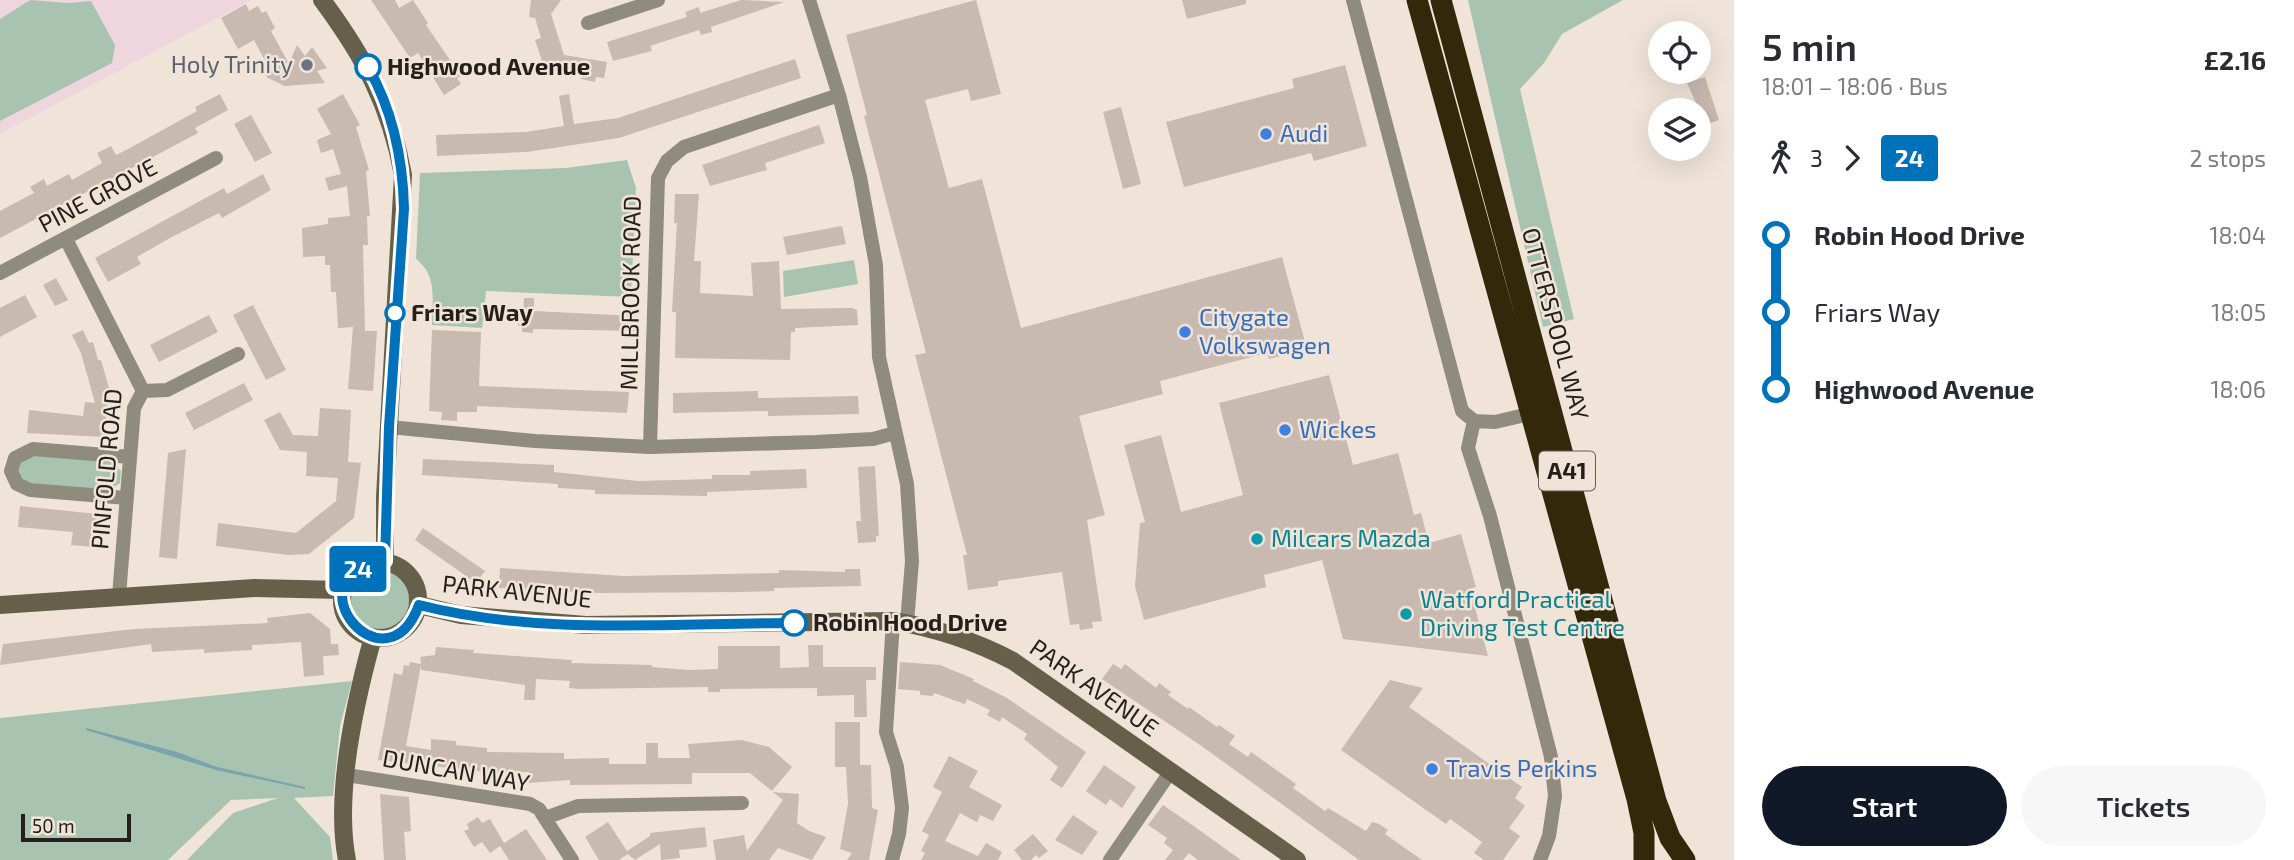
<!DOCTYPE html>
<html lang="en">
<head>
<meta charset="utf-8">
<style>
	body { margin:0; font-family:"Exo 2",sans-serif; background:#f7f7f7; color:#2b2b33; height:100vh; display:flex; flex-direction:column; font-size:26px; white-space:nowrap }
	* { box-sizing:border-box; margin:0 }
	p { font-size:23px; color:#7c7c81 }
	.icon { flex:none; width:38px; height:38px; fill:none; stroke:currentColor; stroke-width:2; stroke-linecap:round; stroke-linejoin:round }
	.map { position:relative; flex:1; overflow:hidden }
	.panel { display:flex; flex-direction:column; background:#fff; width:560px }
	.panel>* { flex:none }
	.badge { padding:0 14px; border-radius:5px; font-size:24px; line-height:46px }
	.controls { position:absolute; left:1648px; top:21px; display:grid; gap:14px }
	.controls a { display:grid; place-items:center; width:63px; height:63px; border-radius:50%; background:#fff; box-shadow:0 7px 28px #0002; font-size:35px }
	.scale { position:absolute; left:21px; bottom:18px; width:110px; box-sizing:border-box; padding-left:7px; border:4px solid #25201c; border-top:0; font-size:19px; line-height:24px; white-space:nowrap; color:#25201c; -webkit-text-stroke:5px #f0e4d9; paint-order:stroke }
	.map>.badge { position:absolute; translate:-50% -50%; box-shadow:0 0 0 4px #fff }
	.legs { display:flex; align-items:center; gap:10px; height:77px; padding:0 28px; font-size:23px }
	.legs p { margin-inline-start:auto }
	.head { display:flex; align-items:center; justify-content:space-between; height:119px; padding:0 28px }
	h1 { font-size:38px; font-weight:600; line-height:52px }
	.action { display:flex; gap:14px; margin-top:auto; padding:14px 28px }
	.action a { flex:1; height:80px; border-radius:42px; background:#111827; color:#fff; font-size:28px; font-weight:600; line-height:80px; text-align:center }
	.action a+a { background:#f7f7f7; color:#2b2b33 }
	ul { padding:0 28px; list-style:none }
	li { display:flex; align-items:center; gap:24px; height:77px; font-size:26px }
	li i { display:grid; place-items:center; width:10px; height:100%; margin:0 9px; background:currentColor }
	li i::after { content:''; width:18px; height:18px; margin:-9px; border:5px solid; border-radius:50%; background:#fff }
	li p { margin-inline-start:auto }
	li:first-child i { background:linear-gradient(#0000 50%,currentColor 0) }
	li:last-child i { background:linear-gradient(currentColor 50%,#0000 0) }
	main { display:flex; flex:1; min-height:0 }
	.map>svg:first-child { display:block }
</style>
</head>
<body>
<main>
<div class="map">
<svg width="1734" height="860" viewBox="0 0 1734 860">
	<rect width="100%" height="100%" fill="#f0e4d9"/>
	<path fill="#eed5de" d="M0,0H251L0,134Z"/>
	<path fill="#a8c4b0" d="M30,0L67,3L91,1L115,45L112,63L0,121V19Z
		M1468,0H1623L1562,34L1544,63L1520,89L1574,319L1543,327Z
		M627,160L636,188L631,297L486,291L482,328L432,325C432,300 438,276 416,259L420,173L566,168Z
		M854,260L858,284L784,297L783,271Z
		M31,454L112,462L121,471L120,483L109,491L29,483L23,481L18,469L21,461Z
		M349 600a30 30 0 1 1 60 0a30 30 0 1 1-60 0Z
		M352,681L340,726L333,796L294,798L330,837L333,860H187L233,813L278,798L231,800L168,860H0V718Z"/>
	<path fill="#7aa3ae" d="M86,728L177,752L217,767L305,787V789L216,770L86,730Z"/>
	<path fill="#c8b9b1" d="M371,0H395L399,8L413,0L428,23L426,25L461,76L457,78L461,84L444,95L418,53L410,58Z
		M531,0H561L551,14L564,55L607,62L604,78L596,77L595,82L581,79L582,75L558,71V75L546,73L535,40L541,38L535,18L529,17Z
		M741,0L784,2L711,27L712,32L701,35L699,30L650,46L652,51L613,61L607,42L687,17L685,12L699,7L700,13Z
		M976,0L1001,94L971,101L968,89L925,100L949,188L982,179L1021,328L1282,257L1307,349L1269,359L1267,353L1160,381L1163,394L1079,416L1105,515L1087,520L1102,621L1092,622L1093,628L1080,630L1079,624L1070,625L1062,572L998,581V586L968,590L963,555H967L915,355L926,353L864,116L867,115L846,35Z
		M1182,0H1246V4L1187,19Z
		M246,4L249,11L258,6L262,13L266,11L275,28L271,31L289,64L297,45L305,56L312,47L327,68L317,71L325,83L285,86L266,77L270,70L254,40L238,49L221,18Z
		M795,59L801,78L619,138L527,152L437,156L436,135L526,132L564,126L559,96L569,94L574,124L618,118Z
		M1345,65L1367,146L1314,161L1311,153L1184,187L1166,122L1294,88L1292,79Z
		M1705,77L1719,120L1699,127V110L1687,83Z
		M220,94L228,110L195,128L198,133L0,238V211L34,193L30,187L44,179L47,186L69,174L72,180L102,163L97,153L111,146L116,155L130,148L197,111L195,107Z
		M343,94L360,125L356,127L369,170L366,171L370,216H367L368,245H363L365,331H377L373,391L348,389L353,327L338,328L336,292H331L330,265H325V256L303,257L302,228L328,224V218L350,216L347,186L329,191L325,178L341,174L333,149L321,153L317,140L331,134L317,109Z
		M1121,107L1141,184L1123,189L1103,112Z
		M251,115L272,153L255,162L234,124Z
		M819,125L825,143L765,163L767,170L710,186L702,165Z
		M263,174L271,190L222,218L219,213L170,238L137,257L141,264L108,282L95,258L224,188L227,194Z
		M675,194H699L694,261H701L700,293L753,296L751,263L779,261L781,309L852,308L857,310L858,325L795,328V332H791L790,360L675,358L676,312H672L677,223H674Z
		M842,226L846,244L787,255L783,237Z
		M56,278L68,300L55,306L43,285Z
		M25,295L37,317L0,337V308Z
		M524,298H534V311L635,316V331L533,329V333L522,332V326H518V310L523,311Z
		M253,305L286,370L266,380L233,315Z
		M209,315L218,332L159,362L150,345Z
		M83,330L89,343L93,342L98,360H101L109,388L104,437L27,433L29,410L83,416L85,402L95,403L81,353L72,335Z
		M432,330L481,332L479,386L629,392L627,413L477,406V412H457V421L441,420L442,412L429,411Z
		M1329,375L1353,465L1398,453L1414,515L1421,513L1429,543L1461,534L1476,587L1470,589L1488,656L1343,639L1322,560L1264,575L1266,587L1144,620L1135,586L1140,523L1145,522L1124,445L1161,435L1181,512L1243,495L1219,403Z
		M244,383L253,400L194,430L185,413Z
		M758,391V398L858,396L859,414L768,416V411L673,413V393Z
		M320,408L351,410L348,462L361,463L354,518L309,554L288,555L216,546L218,523L296,533L336,501L338,478L306,476L307,452L280,450L264,420L280,412L293,435L318,436Z
		M186,449L177,559L159,557L168,453Z
		M423,459L554,465V472L638,481L712,479V475H750V471L806,469L807,488L707,492V496L595,494V490L558,488V484L422,475Z
		M875,466L879,536H876V542L858,543L856,521H861L858,467Z
		M20,506L97,514L94,547L71,545L73,532L18,527Z
		M423,528L485,571L476,583L415,540Z
		M500,568L624,576L779,573V570L845,572V569H860L861,586L774,588V591L743,592L600,593L499,588Z
		M310,613L330,629L331,644H338L339,655L323,656L324,675L304,677L301,642L252,645V650L204,653V649L152,652L151,644L0,665L3,644L134,629L268,623L267,618Z
		M808,645H823V667H876V680H866L867,717H854V695L817,696V688L720,689V692H708V687L579,689L569,688L570,681L536,679L535,700H524L525,685L421,670V665L406,746L431,750V739L456,741V745L487,748V752L564,753V759L609,758V764H646V743H658V758H690L688,744L742,740L769,747L792,767L772,791L750,773H692V784L570,785V780L529,783V772H486L378,760L394,673L402,675L404,665L409,666L410,662L421,664L420,657L435,655L436,647L474,650L473,653L572,660L571,663L652,665V667L689,670L718,669V646H780V668L809,667Z
		M900,662L940,665L974,679L973,681L1007,698L1086,752L1062,788L1050,780L1058,767L1024,739L1027,734L1002,717L1000,722L987,715L990,710L967,699L965,704L934,693L933,696L920,695V691L898,689Z
		M1113,664L1121,669L1125,664L1156,688L1159,683L1171,692L1168,695L1188,709L1189,707L1217,727L1219,725L1235,736L1229,744L1248,757L1251,752L1296,784L1293,788L1325,811L1328,808L1366,831L1372,822L1379,824L1388,830L1385,834L1422,860H1359L1203,747L1102,679Z
		M1390,680L1423,688L1409,707L1522,787L1515,798L1525,806L1509,828L1520,836L1503,860H1484L1474,853L1482,842L1450,819L1446,824L1341,750Z
		M835,722H860V765H871L872,808L878,810L869,860H847L852,853L840,849L848,804L846,767H835Z
		M949,756L978,771L969,787L1002,805L993,821L980,815L977,822L960,813L945,841L978,856L986,843L1002,852L998,860H921L925,853L921,851L929,835L922,831L942,792L933,787Z
		M1104,765L1136,787L1122,808L1110,799L1106,805L1086,791Z
		M773,792L799,794L797,823L809,831L826,837L812,860L778,848L769,860H716L713,840L744,835L747,851L783,800Z
		M380,794L409,797L411,831L404,832L406,860H384Z
		M1163,805L1195,827L1241,860H1198L1189,853L1183,860H1165L1173,850L1164,843L1167,838L1148,825Z
		M1073,815L1098,832L1082,855L1055,840Z
		M478,817L482,823L490,819L504,843L526,829L547,860H509L500,846L490,853L482,842L474,847L464,831L469,829L467,824Z
		M608,822L627,851L650,836V833L705,827L707,847L679,850L680,858L661,860L660,844L635,860L628,854L619,860H599L585,837Z
		M1033,834L1048,851L1039,858L1036,855L1031,860H1022L1014,850Z"/>
	<g fill="none" stroke-linecap="round" stroke-linejoin="round">
		<path stroke="#8f8b7d" stroke-width="14" d="M809,0L839,95L860,177L876,265L879,357L907,484L912,561L907,623
			M1353,0L1462,411L1474,421L1468,448L1490,516L1551,757L1555,796L1549,836L1540,860
			M588,23L658,0
			M66,239L143,391L134,408L119,596
			M0,273L216,158
			M143,391L167,390L238,354
			M1474,421L1495,422L1529,414
			M389,427L535,441L650,447L816,442L873,439L895,433
			M650,447L658,178L667,161L684,147L839,95
			M127,498L30,490L17,484L11,471L15,458L33,449L130,457
			M347,775L530,804L539,809L572,860
			M545,818L578,806L742,803
			M892,860L899,834L902,808L897,767L886,732L893,621
			M1110,860L1171,771"/>
		<path stroke="#66604b" stroke-width="18" d="M322,0C365,58 390,105 403,175L385,497V561
			M342 600a38 38 0 1 1 76 0a38 38 0 1 1-76 0Z
			M0,605L254,588L342,590
			M419,605L461,615L586,625L893,621C936,628 975,641 1013,661L1297,860
			M347,860C334,794 355,702 373,637"/>
		<path stroke="#31290a" stroke-width="21" d="M1417,0L1637,799L1644,833V860
			M1441,0L1656,801L1670,838L1685,860"/>
	</g>
	<g fill="none" stroke-linecap="round" stroke-linejoin="round">
		<g stroke="#fff" stroke-width="16">
			<path id="line-1" d="M368,67C393,111 403,159 404,209L389,427L385,561C286,574 385,696 419,605C540,636 670,623 794,623"/>
		</g>
		<use href="#line-1" stroke="#0072bc" stroke-width="10"/>
	</g>
	<circle fill="#6b7280" stroke="#f0e4d9" stroke-width="2.5" cx="307" cy="65" r="7"/>
	<g fill="#fff" stroke="#0072bc" stroke-width="3.5">
		<circle cx="368" cy="67" r="12"/>
		<circle cx="395" cy="313" r="9"/>
		<circle cx="794" cy="623" r="12"/>
	</g>
	<g fill="#3f7fe0" stroke="#f0e4d9" stroke-width="2.5">
		<circle cx="1266" cy="134" r="7"/>
		<circle cx="1185" cy="332" r="7"/>
		<circle cx="1285" cy="430" r="7"/>
		<circle cx="1432" cy="769" r="7"/>
	</g>
	<g fill="#0f9aa8" stroke="#f0e4d9" stroke-width="2.5">
		<circle cx="1257" cy="539" r="7"/>
		<circle cx="1406" cy="614" r="7"/>
	</g>
	<g text-anchor="middle" stroke-width="5" stroke-linejoin="round" paint-order="stroke">
		<rect fill="#f0e4d9" stroke="#625b55" stroke-width="2" x="1539" y="451.5" width="56" height="39" rx="5"/>
		<g font-size="23" font-weight="bold" fill="#25201c">
			<text x="1567" y="479">A41</text>
		</g>
		<g font-size="24" fill="#5b616d" stroke="#f0e4d9" text-anchor="end">
			<text x="293" y="73">Holy Trinity</text>
		</g>
		<g font-size="24" font-weight="bold" fill="#25201c" stroke="#f0e4d9" text-anchor="start">
			<text x="387" y="75">Highwood Avenue</text>
			<text x="411" y="321">Friars Way</text>
			<text x="813" y="631">Robin Hood Drive</text>
		</g>
		<g font-size="24" fill="#366cbe" stroke="#f0e4d9" text-anchor="start">
			<text x="1280" y="142">Audi</text>
			<text x="1199" y="326">Citygate<tspan x="1199" dy="28">Volkswagen</tspan></text>
			<text x="1299" y="438">Wickes</text>
			<text x="1446" y="777">Travis Perkins</text>
		</g>
		<g font-size="24" fill="#25201c" stroke="#f0e4d9">
			<text transform="translate(98 196) rotate(-28)" y="8">PINE GROVE</text>
			<text transform="translate(631 293) rotate(-89)" y="8">MILLBROOK ROAD</text>
			<text transform="translate(1555 324) rotate(75)" y="8">OTTERSPOOL WAY</text>
			<text transform="translate(107 469) rotate(-85)" y="8">PINFOLD ROAD</text>
			<text transform="translate(517 592) rotate(6)" y="8">PARK AVENUE</text>
			<text transform="translate(1094 688) rotate(35)" y="8">PARK AVENUE</text>
			<text transform="translate(456 771) rotate(10)" y="8">DUNCAN WAY</text>
		</g>
		<g font-size="24" fill="#0d838f" stroke="#f0e4d9" text-anchor="start">
			<text x="1271" y="547">Milcars Mazda</text>
			<text x="1420" y="608">Watford Practical<tspan x="1420" dy="28">Driving Test Centre</tspan></text>
		</g>
	</g>
</svg>
<div class="controls">
<a><svg class="icon" aria-label="locate" viewBox="0 0 24 24"><circle cx="12" cy="12" r="6"/><path d="M12 2v4M12 18v4M2 12h4M18 12h4"/></svg></a>
<a><svg class="icon" aria-label="layers" viewBox="0 0 24 24"><path d="M12 4l9 5-9 5-9-5zM3 14l9 5 9-5"/></svg></a>
</div>
<div class="scale">50 m</div>
<b class="badge" style="left:358px;top:569px;background:#0072bc;color:#fff">24</b>
</div>
<section class="panel">
<div class="head"><div><h1>5 min</h1><p>18:01 – 18:06 · Bus</p></div><b>£2.16</b></div>
<div class="legs"><svg class="icon" aria-label="walk" viewBox="0 0 24 24"><circle cx="13" cy="4" r="2"/><path d="M13 8l-2 6 4 7M11 14l-3 7M7 12l3-4h3l4 4"/></svg>3<svg class="icon" aria-label="forward" viewBox="0 0 24 24"><path d="M9 5l7 7-7 7"/></svg><b class="badge" style="background:#0072bc;color:#fff">24</b><p>2 stops</p></div>
<ul>
<li><i style="color:#0072bc"></i><b>Robin Hood Drive</b><p>18:04</p></li>
<li><i style="color:#0072bc"></i><span>Friars Way</span><p>18:05</p></li>
<li><i style="color:#0072bc"></i><b>Highwood Avenue</b><p>18:06</p></li>
</ul>
<div class="action"><a>Start</a><a>Tickets</a></div>
</section>
</main>
</body>
</html>
